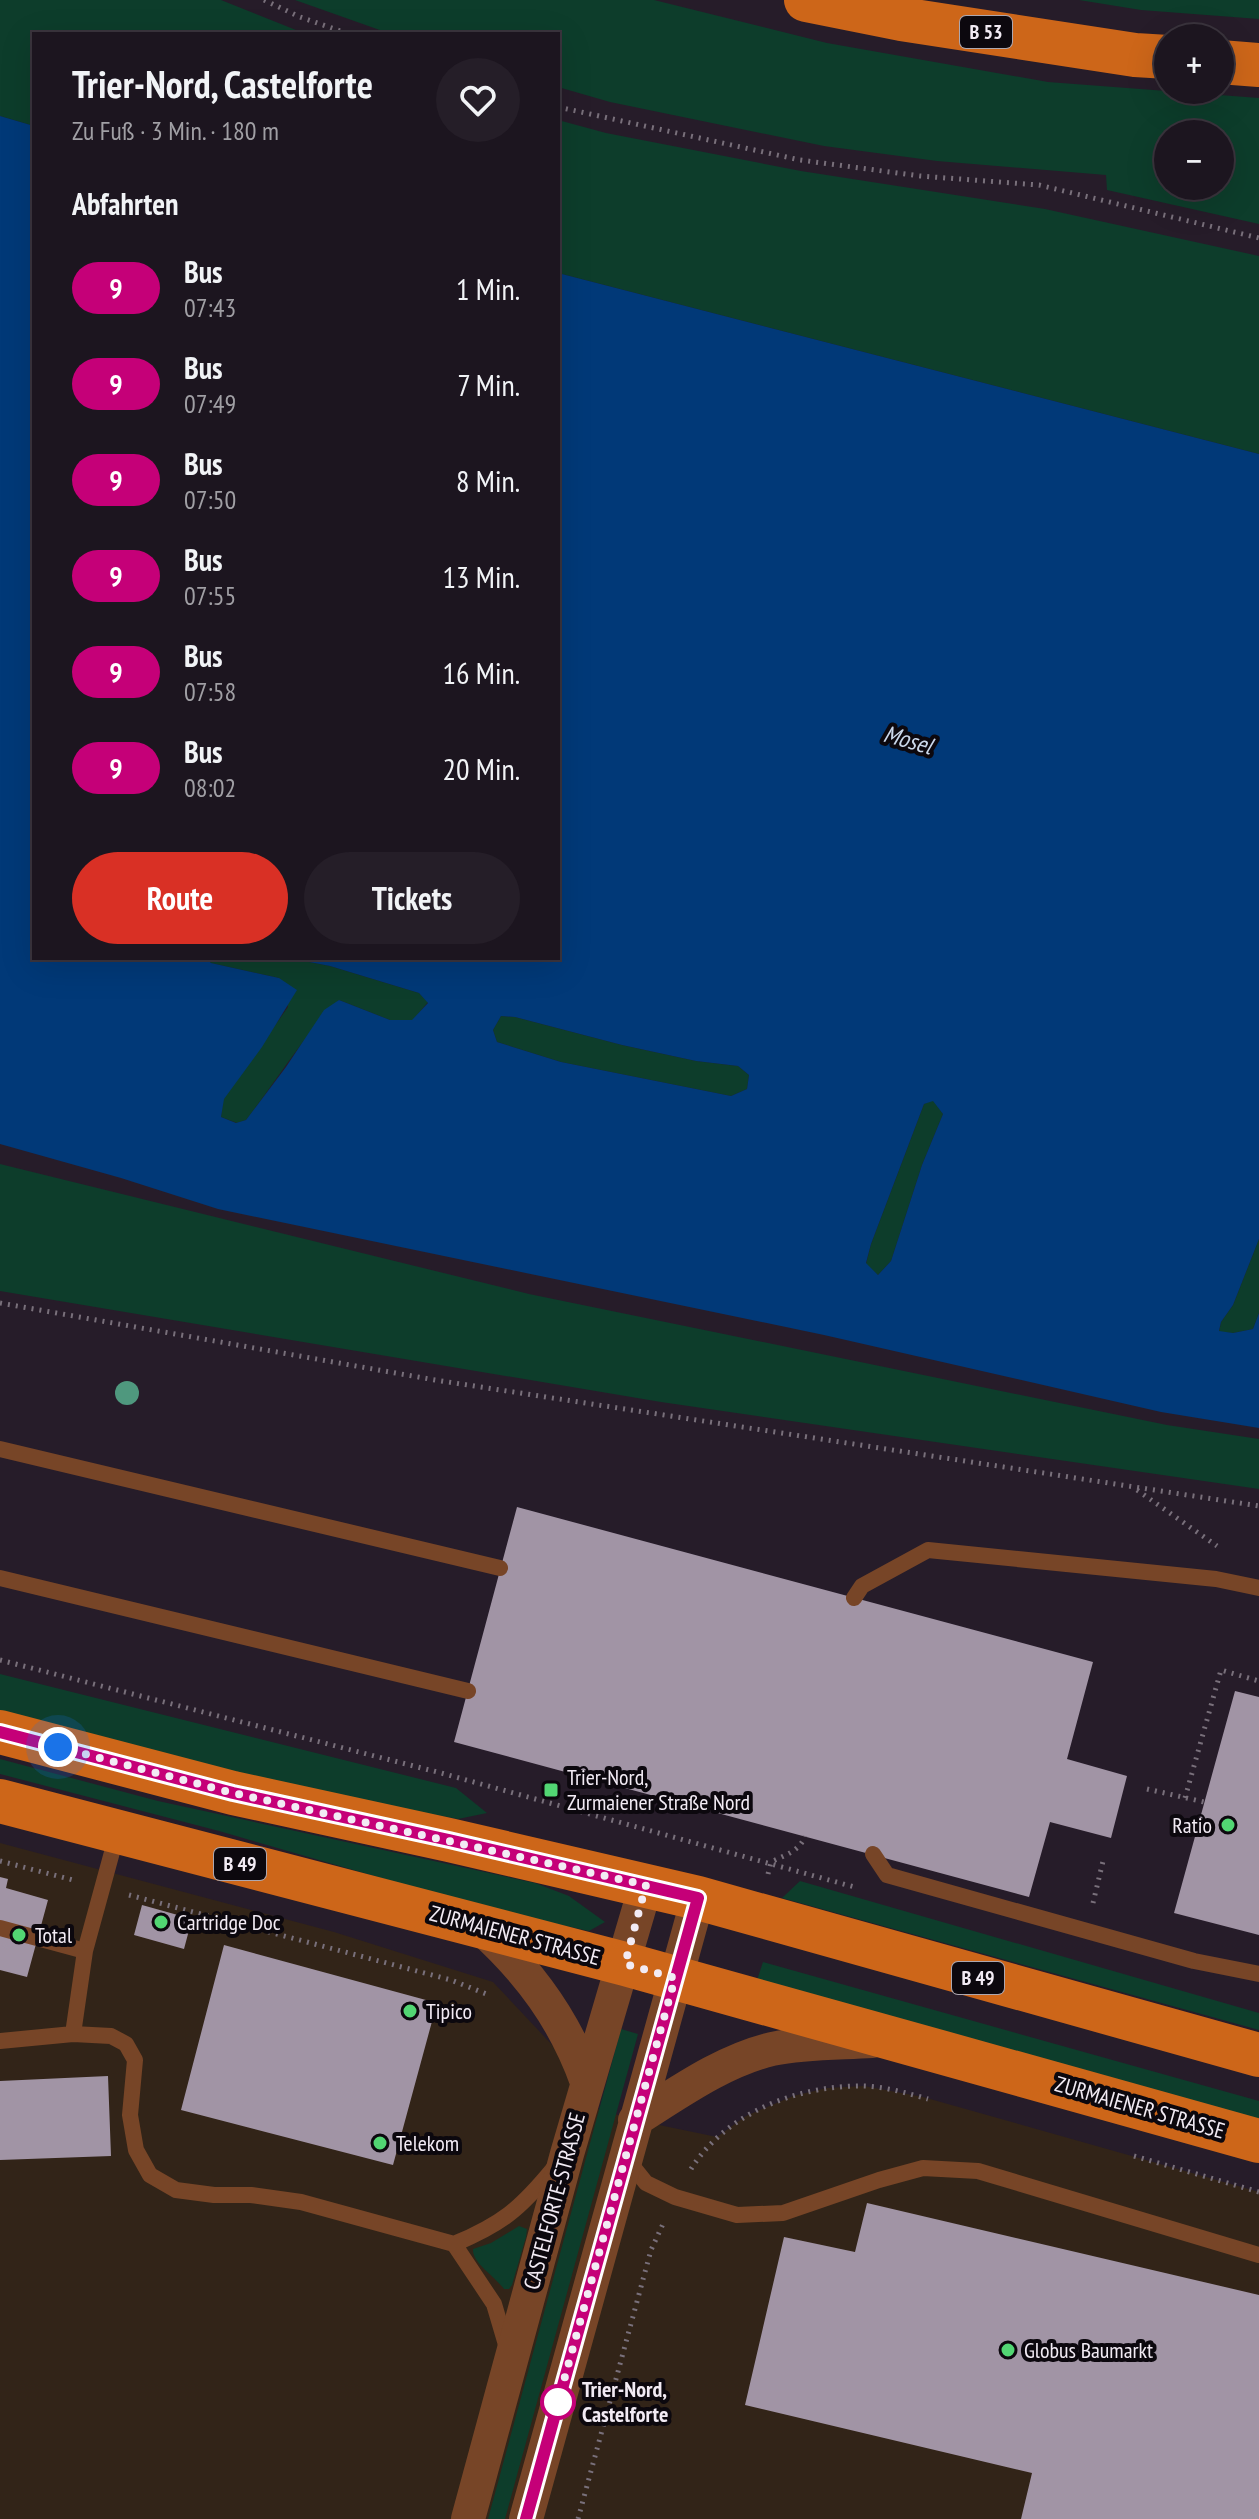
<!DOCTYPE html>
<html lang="de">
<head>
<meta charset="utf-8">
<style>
	body { margin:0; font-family:"PT Sans Narrow",sans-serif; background:#251e28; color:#f1f3f6; height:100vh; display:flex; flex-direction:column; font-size:30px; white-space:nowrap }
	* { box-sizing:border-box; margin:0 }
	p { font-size:26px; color:#a09fa4 }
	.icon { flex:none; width:44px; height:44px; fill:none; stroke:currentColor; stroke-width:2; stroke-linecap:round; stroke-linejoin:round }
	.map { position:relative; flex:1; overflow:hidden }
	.sheet { position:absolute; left:32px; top:32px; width:528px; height:928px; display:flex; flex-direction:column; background:#1c151f; border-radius:0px; box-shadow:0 8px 32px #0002,0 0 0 2px #3a343d }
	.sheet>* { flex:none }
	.badge { padding:0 16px; border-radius:26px; font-size:28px; line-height:52px }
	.buttons { position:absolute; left:1154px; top:24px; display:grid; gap:16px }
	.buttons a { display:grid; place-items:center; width:80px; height:80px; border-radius:50%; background:#1c151f; box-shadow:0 8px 32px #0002,0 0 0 2px #3a343d; font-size:40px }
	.you { position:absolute; width:40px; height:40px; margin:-20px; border:6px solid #fff; border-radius:50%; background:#1a73e8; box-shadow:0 0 0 12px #1a73e833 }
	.map>.badge { position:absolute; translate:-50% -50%; box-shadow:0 0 0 4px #fff }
	h2 { padding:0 40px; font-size:30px; line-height:72px }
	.round { display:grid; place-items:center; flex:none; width:84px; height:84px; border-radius:42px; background:#251e28 }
	.head { display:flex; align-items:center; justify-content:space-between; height:136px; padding:0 40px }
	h1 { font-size:38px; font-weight:600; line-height:60px }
	.primary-button { display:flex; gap:16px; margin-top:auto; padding:16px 40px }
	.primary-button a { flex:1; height:92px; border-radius:48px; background:#d93025; color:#fff; font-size:32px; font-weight:600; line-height:92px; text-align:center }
	.primary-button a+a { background:#251e28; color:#f1f3f6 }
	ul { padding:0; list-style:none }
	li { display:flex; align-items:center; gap:24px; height:96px; padding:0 40px }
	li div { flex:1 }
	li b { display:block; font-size:30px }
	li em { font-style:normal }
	li .badge { min-width:88px; font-weight:700; text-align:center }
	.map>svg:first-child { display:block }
</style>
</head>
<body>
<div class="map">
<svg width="1259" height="2519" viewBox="0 0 1259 2519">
	<rect width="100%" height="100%" fill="#261c29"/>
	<path fill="#322418" d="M0,1843L334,1932L493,1982L587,2082L581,2104L635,2120L717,2137L746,2116L793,2096L827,2088L864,2086L923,2097L1259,2192V2519H0Z"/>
	<path fill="#0d3d2b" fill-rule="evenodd" d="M0,0H221L306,34H34V126L0,116Z
		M295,0H654L827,43L1048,82L1259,98V224L1107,190L1106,175L937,161L824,146L610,102L558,87V34H391ZM1168,134H1220V186H1168Z
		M1079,0H1259V19L1141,10Z
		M558,120L606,133L801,171L1045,209L1259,256V454L558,273Z
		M206,958H288L330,966L419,993L428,1002L413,1020H390L339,1000C303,1036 277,1080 246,1120L237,1123L221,1117L223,1099L288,1007L279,978L211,963Z
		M501,1016L515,1017L622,1045L696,1061L738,1066L749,1075L747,1089L731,1096L561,1062L497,1042L493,1030Z
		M933,1100L943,1114L922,1165L891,1261L878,1275L866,1264L871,1244L924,1104Z
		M0,1164L529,1294L1167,1425L1259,1439V1489L661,1402L0,1291Z
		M1259,1239V1313L1253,1329L1233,1333L1219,1332L1221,1322L1233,1305Z
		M0,1674L456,1788L487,1813L458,1819L388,1806L240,1775L0,1711Z
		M0,1759L158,1801L535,1883L569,1896L605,1922L589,1931L492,1910L219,1831L0,1774Z
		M800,1881L1259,2013V2030L782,1898Z
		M763,1962L1259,2101V2121L756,1983Z
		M621,2029L638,2034L505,2519H488Z
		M519,2226L527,2229L526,2237L512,2285L509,2289H504C495,2276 472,2263 473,2249L491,2243Z"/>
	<path fill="#013978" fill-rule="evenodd" d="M0,116L34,126V958H206L211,963L279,978L297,990L262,1047L224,1099L221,1117L236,1123L246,1120L286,1067L324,1010L339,1000L390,1020H412L428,1003L419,993L330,966L288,958H558V273L1259,454V1239L1233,1305L1221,1322L1219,1331L1233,1333L1253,1329L1259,1313V1428L1161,1412L824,1335L218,1209L121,1178L0,1144ZM501,1016L515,1017L622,1045L696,1061L738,1066L749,1075L747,1089L731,1096L561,1062L497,1042L493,1030ZM933,1101L943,1114L922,1165L891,1261L878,1275L866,1263L871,1244L924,1104Z"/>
	<path fill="#a194a5" d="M517,1507L1093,1662L1067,1759L1127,1776L1111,1838L1050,1822L1029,1897L454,1742Z
		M1235,1691L1259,1697V1935L1174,1913Z
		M0,1877L8,1879L6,1888L48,1900L27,1977L0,1970Z
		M142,1905L192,1919L184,1949L134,1935Z
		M224,1945L437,2003L393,2165L181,2110Z
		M108,2076L111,2156L0,2160V2081Z
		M867,2203L1259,2295V2519H1021L1032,2473L745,2405L784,2237L855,2252Z"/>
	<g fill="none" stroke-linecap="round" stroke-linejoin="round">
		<path stroke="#79707b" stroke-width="5" stroke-dasharray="2 6" stroke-linecap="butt" d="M264,0L300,17L349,34
			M558,107L800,160L920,176L1039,185L1259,238
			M0,1303L435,1380L1259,1506
			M1137,1490L1217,1546
			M0,1660L441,1773L858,1888
			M1147,1789L1204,1802
			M1185,1798L1221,1670L1259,1681
			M0,1861L73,1880
			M768,1874L771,1862C785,1855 800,1851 805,1836
			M129,1895L451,1980L489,1995
			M1093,1903L1104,1857
			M1134,2156L1259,2192
			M691,2169C726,2113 796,2086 861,2086C882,2086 907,2093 928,2099
			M578,2519L651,2250L663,2224"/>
		<path stroke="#774527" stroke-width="16" d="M0,1449L500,1568
			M0,1578L468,1691
			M854,1598L862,1586L928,1550L1216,1579L1259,1588
			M873,1854L887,1875L1194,1961L1259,1974
			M0,1928L85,1951
			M73,2034L85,1951L117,1834
			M0,2041L73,2034L111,2036L126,2044L135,2060L130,2115L136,2150L150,2175L176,2190L214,2195H251L301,2202L454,2244L494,2304L507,2348
			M626,2158L646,2183L675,2197L737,2215L783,2213L879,2180L923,2168L978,2171L1259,2255
			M454,2244C502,2224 520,2209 553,2169"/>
		<path stroke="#774527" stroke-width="34" d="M480,1927C529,1971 565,2020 587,2082
			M635,2120C678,2093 722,2061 772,2049C804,2042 839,2043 872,2041
			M468,2519L567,2154L646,1885
			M526,2519L698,1898"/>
		<path stroke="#cd6619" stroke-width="44" d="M806,0L901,19L1135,55L1168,57
			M1220,62L1259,65
			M0,1732L233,1793L449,1840L698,1898L1259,2055
			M0,1801L625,1964L1259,2141"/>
	</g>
	<circle fill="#4f987e" cx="127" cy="1393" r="12"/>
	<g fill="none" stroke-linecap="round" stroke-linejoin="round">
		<g stroke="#fff" stroke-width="18">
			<path id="line" d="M0,1732L233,1793L449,1840L698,1898L526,2519"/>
		</g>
		<use href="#line" stroke="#c50078" stroke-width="12"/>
		<path stroke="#f2ebf4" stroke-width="8" stroke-dasharray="0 14.4" d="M58,1747L233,1793L646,1885L625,1964L675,1978L558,2402"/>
	</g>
	<g fill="#52d673" stroke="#0c080e" stroke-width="3">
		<rect x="543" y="1782" width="16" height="16" rx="4"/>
		<circle cx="1228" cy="1825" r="8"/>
		<circle cx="161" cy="1922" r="8"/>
		<circle cx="19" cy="1935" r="8"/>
		<circle cx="410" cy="2011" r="8"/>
		<circle cx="380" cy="2143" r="8"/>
		<circle cx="1008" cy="2350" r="8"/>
	</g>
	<circle fill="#fff" stroke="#c50078" stroke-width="4" cx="558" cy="2402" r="16"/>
	<g text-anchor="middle" stroke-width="8" stroke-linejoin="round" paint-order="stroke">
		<g fill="#0c080e" stroke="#ada7af" stroke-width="2">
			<rect x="960" y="16" width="52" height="32" rx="6"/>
			<rect x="214" y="1848" width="52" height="32" rx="6"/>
			<rect x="952" y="1962" width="52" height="32" rx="6"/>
		</g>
		<g font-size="20" font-weight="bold" fill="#f2ebf4">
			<text x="986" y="39">B 53</text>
			<text x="240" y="1871">B 49</text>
			<text x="978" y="1985">B 49</text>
		</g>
		<g font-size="22" fill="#f2ebf4" stroke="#0c080e" text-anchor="start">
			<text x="567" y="1785">Trier-Nord,<tspan x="567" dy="25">Zurmaiener Straße Nord</tspan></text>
			<text x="1212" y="1833" text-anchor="end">Ratio</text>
			<text x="177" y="1930">Cartridge Doc</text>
			<text x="35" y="1943">Total</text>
			<text x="426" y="2019">Tipico</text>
			<text x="396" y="2151">Telekom</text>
			<text x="1024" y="2358">Globus Baumarkt</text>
		</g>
		<g font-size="22" fill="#f2ebf4" stroke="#0c080e">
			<text transform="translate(515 1935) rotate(15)" y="8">ZURMAIENER STRASSE</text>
			<text transform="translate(1140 2107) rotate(16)" y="8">ZURMAIENER STRASSE</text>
			<text transform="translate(554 2201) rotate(-75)" y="8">CASTELFORTE-STRASSE</text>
		</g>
		<g font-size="22" font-weight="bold" fill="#f2ebf4" stroke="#0c080e" text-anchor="start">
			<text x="582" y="2397">Trier-Nord,<tspan x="582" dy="25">Castelforte</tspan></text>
		</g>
		<g font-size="24" font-style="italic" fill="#cbd8eb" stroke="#0c080e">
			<text transform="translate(908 740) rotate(16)" y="8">Mosel</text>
		</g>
	</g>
</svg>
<div class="buttons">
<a>+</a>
<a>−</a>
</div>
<div class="you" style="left:58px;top:1747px"></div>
<section class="sheet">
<div class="head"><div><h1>Trier-Nord, Castelforte</h1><p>Zu Fuß · 3 Min. · 180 m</p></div><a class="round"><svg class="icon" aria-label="heart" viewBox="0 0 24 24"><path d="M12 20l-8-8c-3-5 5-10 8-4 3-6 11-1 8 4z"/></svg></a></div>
<h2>Abfahrten</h2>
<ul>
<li><span class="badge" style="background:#c50078;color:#fff">9</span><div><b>Bus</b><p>07:43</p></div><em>1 Min.</em></li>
<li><span class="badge" style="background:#c50078;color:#fff">9</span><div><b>Bus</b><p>07:49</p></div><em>7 Min.</em></li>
<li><span class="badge" style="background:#c50078;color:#fff">9</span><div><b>Bus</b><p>07:50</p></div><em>8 Min.</em></li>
<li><span class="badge" style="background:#c50078;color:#fff">9</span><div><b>Bus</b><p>07:55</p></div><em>13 Min.</em></li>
<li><span class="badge" style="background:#c50078;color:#fff">9</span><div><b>Bus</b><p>07:58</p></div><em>16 Min.</em></li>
<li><span class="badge" style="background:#c50078;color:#fff">9</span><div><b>Bus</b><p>08:02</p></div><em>20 Min.</em></li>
</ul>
<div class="primary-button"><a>Route</a><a>Tickets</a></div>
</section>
</div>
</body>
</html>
